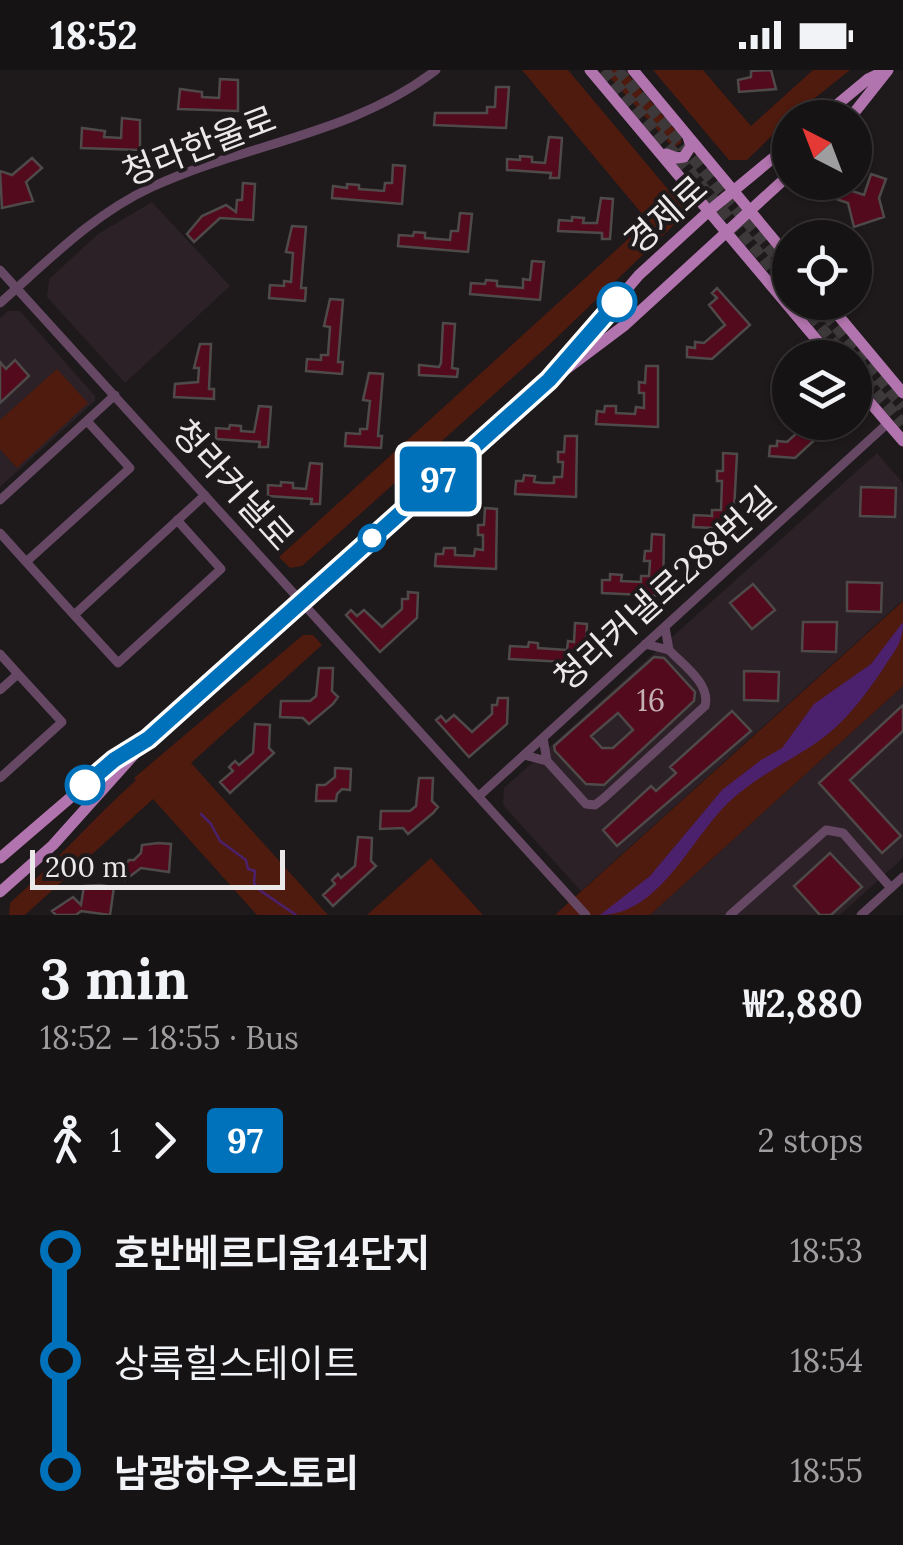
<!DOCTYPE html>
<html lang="en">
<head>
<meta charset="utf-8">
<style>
	body { margin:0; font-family:Lora,"Noto Sans KR",serif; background:#232022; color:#f1f3f6; height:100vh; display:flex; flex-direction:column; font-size:38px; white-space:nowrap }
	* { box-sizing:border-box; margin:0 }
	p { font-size:32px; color:#9e9ea0 }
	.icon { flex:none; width:55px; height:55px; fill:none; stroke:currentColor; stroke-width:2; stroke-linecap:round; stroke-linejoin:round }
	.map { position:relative; height:845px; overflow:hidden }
	.details { display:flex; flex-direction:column; background:#161314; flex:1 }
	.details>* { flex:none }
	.badge { padding:0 20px; border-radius:8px; font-size:35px; line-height:65px }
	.needle { width:65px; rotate:318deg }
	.tools { position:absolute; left:772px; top:30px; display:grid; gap:20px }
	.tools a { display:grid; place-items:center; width:100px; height:100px; border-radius:50%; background:#161314; box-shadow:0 2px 8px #0004,0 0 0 2px #353234; font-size:50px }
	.scale { position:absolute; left:30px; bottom:25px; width:255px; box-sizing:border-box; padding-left:10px; border:5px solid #ebe8e9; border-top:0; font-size:28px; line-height:35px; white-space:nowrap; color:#ebe8e9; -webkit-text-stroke:8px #1e191b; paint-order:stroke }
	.map>.badge { position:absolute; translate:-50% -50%; box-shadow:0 0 0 5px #fff }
	.legs { display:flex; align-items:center; gap:15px; height:110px; padding:0 40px; font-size:32px }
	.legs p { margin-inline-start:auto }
	.head { display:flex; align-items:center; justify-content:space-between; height:170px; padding:0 40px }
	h1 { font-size:55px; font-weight:800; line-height:75px }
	ul { padding:0 40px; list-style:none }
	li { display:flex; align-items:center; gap:35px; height:110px; font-size:38px }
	li i { display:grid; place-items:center; width:15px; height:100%; margin:0 12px; background:currentColor }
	li i::after { content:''; width:25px; height:25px; margin:-12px; border:8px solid; border-radius:50%; background:#161314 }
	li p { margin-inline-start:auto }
	li:first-child i { background:linear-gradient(#0000 50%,currentColor 0) }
	li:last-child i { background:linear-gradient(currentColor 50%,#0000 0) }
	.status { display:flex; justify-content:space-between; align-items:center; height:70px; padding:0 50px; background:#161314; direction:ltr }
	.status svg { height:28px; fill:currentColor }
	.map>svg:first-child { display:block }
</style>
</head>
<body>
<div class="status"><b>18:52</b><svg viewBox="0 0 49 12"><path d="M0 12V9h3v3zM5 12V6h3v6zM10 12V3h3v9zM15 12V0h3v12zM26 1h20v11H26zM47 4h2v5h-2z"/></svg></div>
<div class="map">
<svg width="903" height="845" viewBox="0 0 903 845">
	<rect width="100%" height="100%" fill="#1e191b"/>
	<path fill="#2b2126" d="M152,132L230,216L125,313L47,227L49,209L98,164Z
		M8,241H20L95,326V331L0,417V248Z
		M877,383L903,413V530L581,821L503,735L504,718Z
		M903,616V788L840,845H650Z"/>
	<path fill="#4f1b0e" d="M522,0H568L682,136L679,150L549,275L302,496L290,498L279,487L648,151Z
		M603,0H624L681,67V73L676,76L670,74Z
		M653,0H703L751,56L813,0H850L790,48L747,90H729Z
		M57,299L88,333L17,398L0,379V350Z
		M903,531V616L650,845H555Z
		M303,565H313L322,575L191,693L328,845H257L153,729L25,845H9L10,833C53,794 92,750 136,710L134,708Z
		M431,788L483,845H367Z"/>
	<path fill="#4b206d" d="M903,552C903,574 894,581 883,599C864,627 845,653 816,673C786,693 754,708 728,733C690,770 659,845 600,845L650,806L722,720L761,690L782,678L814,634L871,594Z"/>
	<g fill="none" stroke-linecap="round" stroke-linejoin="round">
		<path stroke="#4b206d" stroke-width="2.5" d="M201,744L211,754L220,771L246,790L248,799L255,801L254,813L258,819L296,845"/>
	</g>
	<path fill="#530a1d" stroke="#4f4a4a" stroke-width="2.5" fill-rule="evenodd" d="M771,0L776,19L739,22L738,10L751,7V1Z
		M220,9L238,10V41L178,39L180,19L202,22V27L219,28Z
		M496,17H509L506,58L434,55L435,43H487V37H495Z
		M122,48L140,50V80L81,78L82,58L105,61L104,67L121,68Z
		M549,67L562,68L559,108H550L551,103L507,100V89L520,90V86L532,87V92L545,93Z
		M32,88L42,98L26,112L33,131L2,138L0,101L12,105Z
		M393,95L405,96L402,134L332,128L333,116L347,118V114L359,115V119L384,121L385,113H392Z
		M871,104L886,109L879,128L884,147L854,157L848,133L836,129L840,117L864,125Z
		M243,113L255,114L253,150L220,148L194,172L187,164L202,146L226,135L236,142L237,130H242Z
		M601,128L613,129L610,169H602V163L558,161L559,150L572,151V147L584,148L583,153H597Z
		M460,143L472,144L468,182L398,176L399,165L413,166L414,162L425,163V168L450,170L451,161H458Z
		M292,156L306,157L301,218H306L305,231L269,228L270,215L284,216V211L291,212L293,183L286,182Z
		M532,191L544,192L540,230L470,224L471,213L485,214L486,210L497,211V216L523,218V209L530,210Z
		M717,218L750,255L712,289L687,287V277L695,278V272L704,273L725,255L709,235L717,228L712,223Z
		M330,229L343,230L338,292H343L342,304L306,301L307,289L321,290V285H328L330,257L324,256Z
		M443,253L455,254L452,298L458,299L457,307L419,305V295L439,297L441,293Z
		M200,274H211L209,319H214V329L174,327L175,314L198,312L199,298H194Z
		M15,290L29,306L0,333V292L6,299Z
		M646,296H658V357L596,354L597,341L604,342L605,336H616V343L635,344L636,337L644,338V323H639V312L645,313Z
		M369,303L383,304L378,366H382L381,378L345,376L346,363L360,364V359H367L370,331L363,330Z
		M259,336L271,337L268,377H259L260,372L216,369V358L229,359L230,355L241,356V361L254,362Z
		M809,352H834L795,388L769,386L770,376H777V371L787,372Z
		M565,366H577L576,427L515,424L516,411H523L524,405L535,406L534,412L543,413H554V407H562L563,392H558V382H564Z
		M723,383L737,384L733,459L693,457L694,445L712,446V440H721L722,411H717V401H723Z
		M310,393L322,394L320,434H311L312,429L268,426V415L281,416V412L293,413V418L306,419Z
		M861,417L896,418L895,447L860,446Z
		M485,438L497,439L496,499L435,496L436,484H443L444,478H455V485L474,486L475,479L483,480V465H478V455H484Z
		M652,464L664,465L663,526L602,523V510H610V504L622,505L621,511L641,512V506H649L650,491H644L645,481H651Z
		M847,512L882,513L881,542L847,541Z
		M753,514L775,540L752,559L730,533Z
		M408,522L418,523L417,548L380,582L346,545L351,540L357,546L364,540L382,557L402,539V529H408Z
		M803,552H837L836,582L802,581Z
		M575,553L587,554L585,593L509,589L510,576L528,577L529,572L538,573V578L567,580L568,571L574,572Z
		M654,587L664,588L695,622L694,631L604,715L586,714L555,681L554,676ZM618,643L633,660L613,678H602L591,666Z
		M319,598H333L332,621L338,627L333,634L309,654L303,648L280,647L281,631H310L316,626Z
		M744,601L779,602L778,631L744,630Z
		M498,628H508L507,654L469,687L436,650L441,646L446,652L454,645L472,662L492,644V635H497Z
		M903,635V661L850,710L901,766L882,783L819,713Z
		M732,641L751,661L617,776L603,760L651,716L656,721L676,703L670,697Z
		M255,654L270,655L269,678L274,683L230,723L220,712L233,701L229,697L235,691L239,695L253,683Z
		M335,698L351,699L350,720L342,719L337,724L336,731H316L317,715H325L335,707Z
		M419,708H433L432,731L438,737L433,743L408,764L403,758L380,759L381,741H410L416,736Z
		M358,767L372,768L371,791L376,796L333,836L323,825L335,814L332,810L338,804L341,808L355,796Z
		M158,773L171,774L169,802L141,798L125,810L119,803L129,790H134L141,783L142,775Z
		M830,783L862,817L831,845H820L794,816Z
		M100,815L114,817L110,845L81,841L76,845H56L52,841L73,827L81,835L84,816Z"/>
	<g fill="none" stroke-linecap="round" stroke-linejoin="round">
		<path stroke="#3d383a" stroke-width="11" stroke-dasharray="11 5.5" stroke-linecap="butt" d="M604,0L790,220
			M618,0L790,203
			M800,232L847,288
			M815,232L903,337
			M855,297L903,354"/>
		<path stroke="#664864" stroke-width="9" d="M0,200L586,845
			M0,233C48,191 93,144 152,117C247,73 352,65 436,0
			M0,430L115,325
			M0,463L74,545L205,425
			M26,492L130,398L87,351
			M74,545L118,593L221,499L177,450
			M645,574L669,580L665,557
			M0,584L18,604L0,620
			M524,685L547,691L543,668
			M547,691L586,734L595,735L604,728L705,636C711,614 683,595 669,580
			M0,708L62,652L18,604
			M479,726L888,353
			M730,845L826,760L843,763L891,818
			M861,845L903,807"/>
		<path stroke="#b274ae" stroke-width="11" d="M590,0L832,288
			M633,0L790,189
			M821,48L868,9L887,0
			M850,48L888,0
			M666,84L677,88L684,87L691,76L688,67
			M778,220L776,206L790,199
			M827,232L903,323
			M561,303L625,255L790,104
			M855,315L903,371
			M0,788L113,691L136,676
			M0,822L53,775L148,669L549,310L639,205L709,141L790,74"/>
	</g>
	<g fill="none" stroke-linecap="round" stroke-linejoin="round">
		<g stroke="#fff" stroke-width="22">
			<path id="line-1" d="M85,715L114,690L148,669L549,310L617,232"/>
		</g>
		<use href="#line-1" stroke="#0072bc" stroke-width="15"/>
	</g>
	<g fill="#fff" stroke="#0072bc" stroke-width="5">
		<circle cx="617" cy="232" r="18"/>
		<circle cx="372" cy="468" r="12"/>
		<circle cx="85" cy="715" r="18"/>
	</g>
	<g text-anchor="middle" stroke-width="8" stroke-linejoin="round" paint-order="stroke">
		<g font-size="30" fill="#c5b0b6">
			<text x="651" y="641">16</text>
		</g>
		<g font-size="35" fill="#ebe8e9" stroke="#1e191b">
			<text transform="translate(199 76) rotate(-21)" y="12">청라한울로</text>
			<text transform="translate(666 145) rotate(-42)" y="12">경제로</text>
			<text transform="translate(233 415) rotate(48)" y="12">청라커낼로</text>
			<text transform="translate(665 519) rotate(-42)" y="12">청라커낼로288번길</text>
		</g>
	</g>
</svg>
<div class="tools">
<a><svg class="needle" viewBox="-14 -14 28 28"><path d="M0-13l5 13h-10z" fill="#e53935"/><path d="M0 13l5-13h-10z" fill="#9e9ea0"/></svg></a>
<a><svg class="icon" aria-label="locate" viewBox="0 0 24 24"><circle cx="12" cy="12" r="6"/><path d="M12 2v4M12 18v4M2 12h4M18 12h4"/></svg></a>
<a><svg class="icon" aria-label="layers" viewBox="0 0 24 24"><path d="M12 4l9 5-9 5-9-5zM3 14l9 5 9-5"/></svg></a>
</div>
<div class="scale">200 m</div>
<b class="badge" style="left:438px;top:409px;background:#0072bc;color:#fff">97</b>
</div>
<section class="details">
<div class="head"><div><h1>3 min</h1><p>18:52 – 18:55 · Bus</p></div><b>₩2,880</b></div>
<div class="legs"><svg class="icon" aria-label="walk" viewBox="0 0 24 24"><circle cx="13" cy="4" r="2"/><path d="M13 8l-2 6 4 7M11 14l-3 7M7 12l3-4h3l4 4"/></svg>1<svg class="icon" aria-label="forward" viewBox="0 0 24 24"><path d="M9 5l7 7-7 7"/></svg><b class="badge" style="background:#0072bc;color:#fff">97</b><p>2 stops</p></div>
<ul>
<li><i style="color:#0072bc"></i><b>호반베르디움14단지</b><p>18:53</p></li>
<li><i style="color:#0072bc"></i><span>상록힐스테이트</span><p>18:54</p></li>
<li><i style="color:#0072bc"></i><b>남광하우스토리</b><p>18:55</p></li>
</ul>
</section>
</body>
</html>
